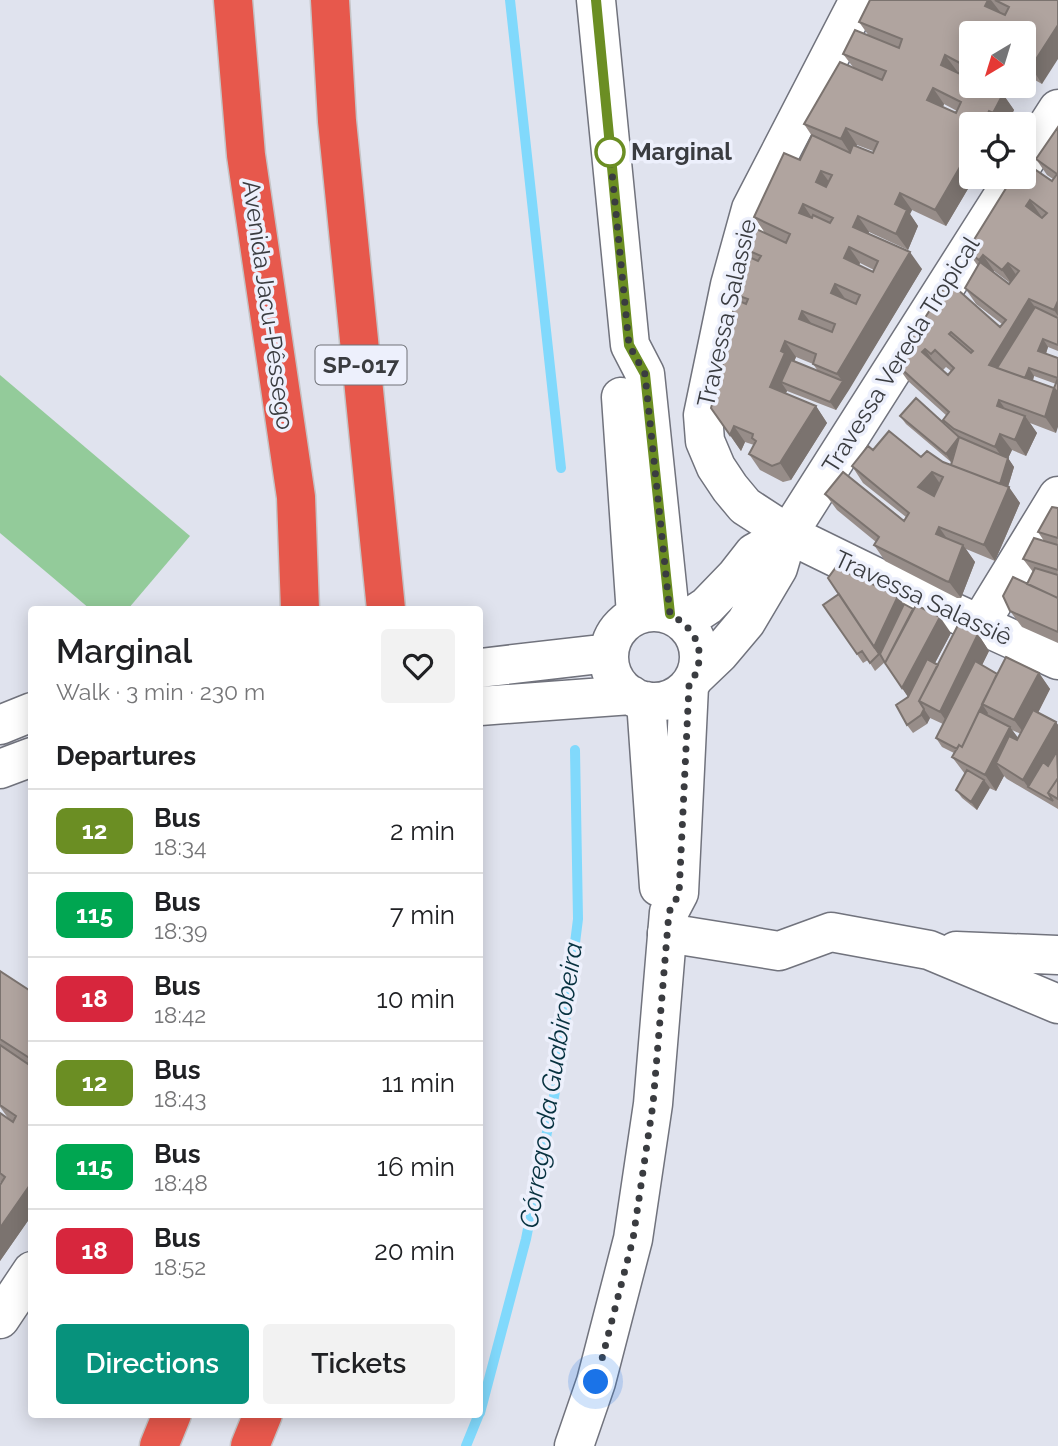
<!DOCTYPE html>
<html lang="en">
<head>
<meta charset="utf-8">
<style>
	body { margin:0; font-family:Raleway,sans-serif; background:#f2f2f2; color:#202124; height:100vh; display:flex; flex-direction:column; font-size:26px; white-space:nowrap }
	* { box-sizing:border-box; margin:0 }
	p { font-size:23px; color:#757577 }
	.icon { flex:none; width:38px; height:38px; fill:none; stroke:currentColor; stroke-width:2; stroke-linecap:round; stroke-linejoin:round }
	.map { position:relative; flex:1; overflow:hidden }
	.panel { position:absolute; left:28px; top:606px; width:455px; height:812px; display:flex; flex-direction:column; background:#fff; border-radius:7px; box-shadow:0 4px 18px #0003 }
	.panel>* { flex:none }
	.badge { padding:0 14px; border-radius:10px; font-size:24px; line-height:46px }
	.needle { width:46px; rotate:218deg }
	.fabs { position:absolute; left:959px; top:21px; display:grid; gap:14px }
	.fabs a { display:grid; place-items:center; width:77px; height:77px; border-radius:7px; background:#fff; box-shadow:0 4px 18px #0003; font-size:35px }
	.you { position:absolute; width:35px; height:35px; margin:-18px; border:5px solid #fff; border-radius:50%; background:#1a73e8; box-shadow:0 0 0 10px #1a73e833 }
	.map>.badge { position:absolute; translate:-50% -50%; box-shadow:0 0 0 4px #fff }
	h2 { padding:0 28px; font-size:26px; line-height:63px }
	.round { display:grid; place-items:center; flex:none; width:74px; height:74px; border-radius:7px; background:#f2f2f2 }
	.head { display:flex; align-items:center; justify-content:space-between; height:119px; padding:0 28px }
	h1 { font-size:33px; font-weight:600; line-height:52px }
	.action { display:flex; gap:14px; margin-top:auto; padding:14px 28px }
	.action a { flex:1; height:80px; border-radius:7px; background:#07927c; color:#fff; font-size:28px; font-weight:600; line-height:80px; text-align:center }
	.action a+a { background:#f2f2f2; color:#202124 }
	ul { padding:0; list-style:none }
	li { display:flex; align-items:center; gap:21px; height:84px; padding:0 28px; border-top:2px solid #e0e0e0 }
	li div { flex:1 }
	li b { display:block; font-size:26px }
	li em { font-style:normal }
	li .badge { min-width:77px; font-weight:700; text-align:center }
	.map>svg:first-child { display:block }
</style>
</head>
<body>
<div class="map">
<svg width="1058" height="1446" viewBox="0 0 1058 1446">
	<rect width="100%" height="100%" fill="#e0e3ee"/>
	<path fill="#93cb9a" d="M0,375L190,536L128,609H90L0,533Z"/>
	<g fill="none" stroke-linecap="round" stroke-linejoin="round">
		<path stroke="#81d9fc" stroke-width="10" d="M510,0L561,468
			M480,1413L526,1239L559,1071L578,919L575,750
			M466,1446L479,1414"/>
		<g stroke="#71737d" stroke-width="41">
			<path id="street" d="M788,534L745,506L730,488L716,467L705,441L703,415L730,285L751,209L859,0
				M979,625L1058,496
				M667,933L779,951L831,932L929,950L1058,1004
				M956,951L1058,955
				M0,1319L32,1271"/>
		</g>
		<g stroke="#71737d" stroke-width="41">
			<path id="secondary" d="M596,0L630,345L645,374L670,614
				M1024,162L1058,109
				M621,397L636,615
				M788,534L880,579L1058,660
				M609 657a45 45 0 1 1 90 0a45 45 0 1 1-90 0Z
				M683,622L707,606L736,576L754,553L788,534
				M480,668L609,653
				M696,676L719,654L746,622L778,568L788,534L1015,177
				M646,701L659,887
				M480,706L631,695
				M0,725L32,712
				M0,769L32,757
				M574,1446L596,1382L633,1239L653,1104L669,912L679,893L689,686"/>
		</g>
		<g stroke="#c4c4c6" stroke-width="41">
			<path id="highway" d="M233,0L246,155L296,497L300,609
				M330,0L337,121L386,609
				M159,1446L172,1414
				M250,1446L263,1414"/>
		</g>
		<use href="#street" stroke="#fff" stroke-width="38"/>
		<use href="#secondary" stroke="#fff" stroke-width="38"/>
		<use href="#highway" stroke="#e7584c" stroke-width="38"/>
	</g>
	<path fill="#978d89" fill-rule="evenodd" d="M870,0H1058L1042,84L1026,75L1024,72V33H971V79L956,72L971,86H1013L1007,97L1004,96L1014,110L1007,124H971V177H975L946,226L912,210L910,214L918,226L908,250L869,232L868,234L922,269L836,410L787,391L785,394L816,406L827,423L791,480L783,482L760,470L749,454L754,445L745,442L741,451L711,408L731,335L727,329L736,301L731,293L746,256L740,247L765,233L754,217L800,160L812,136L804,124L853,67L843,54L869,36L859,22ZM944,104L957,111L956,113L943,107ZM857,145L873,151V153L856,146ZM860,263L874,270L873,272L859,265ZM796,357L813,364L818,371L794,362Z
		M1058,127V351L1048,347L1046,354L1058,358L1056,433L1030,423L1037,433L1026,456L1012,450L1008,458L1014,467L1008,487L1020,503L995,561L966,549L975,562L961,598H957L885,561L874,545L876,542L837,510L825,494L904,521L906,517L863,483L852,466L873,450L921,457L951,465V462L906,424L900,416L948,427L943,420L947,416L908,381L896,364L948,281L1000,327L1002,324L976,304L965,288L978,266L967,251L1052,181L1053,179L1047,175L1036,159ZM994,271L1010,283L1009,284L993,272ZM946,367L951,371L948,375L943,370ZM1034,376L1056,384L1054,388L1033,381Z
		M1058,508V643L1022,627L1010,611L1027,584L1033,572L1023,559L1044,541L1038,532Z
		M904,604L951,633L935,663L938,665L978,634L989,651L982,665L998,674L1039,673L1050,689L1038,713L1056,722L1058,725V809L1007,779L1004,776L996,791L989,788L977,810L962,798L956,790L965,774L952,757L954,753L942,747L936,738L943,724L930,718L927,724L913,733L907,725L908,697L885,662L875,671L868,660L863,663L823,605ZM1012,730L1021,734L1018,738Z
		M0,971L32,992V1215L0,1261V1185L1,1183L0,1182V1113L8,1118L0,1107Z"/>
	<path fill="#7b736f" d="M988,0H991L1001,13L985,6Z
		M1058,25V59L1042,84L1031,67Z
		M969,28L973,33H971V41L966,34Z
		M945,55L957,71L952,81L941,65Z
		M999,86H1013L1007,97Z
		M933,88L944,104L939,116L927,100Z
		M1003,94L1014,110L1007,124H1001L993,113Z
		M989,111L998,124H983Z
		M846,128L857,145L852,156L841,139Z
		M971,148V177H975L946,226L935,210Z
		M821,171L833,187L827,199L816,182Z
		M900,193L912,210L910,214L918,226L908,250L896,234L895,204Z
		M1030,200L1041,216L1037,223L1026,206Z
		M803,204L814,221L799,213Z
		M858,216L869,232L864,243L853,227Z
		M849,247L860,263L855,274L844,258Z
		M910,252L922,269L849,390L837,374Z
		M983,255L994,271L990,276L979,260Z
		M1008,263L1019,279L1013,286L1002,270Z
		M835,284L846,300L831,293Z
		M1029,299L1041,315L1003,376L989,365Z
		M1058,301V316L1054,310Z
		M802,311L814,327L799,319Z
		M1043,339L1048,347L1044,359L1038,351Z
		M785,341L796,357L793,364L781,382L787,391L781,403L770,387L781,351Z
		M925,349L936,365L922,352Z
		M1029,368L1034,376L1029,392L1024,383Z
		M843,381L849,390L836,410L830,402Z
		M1054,388L1058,393V427L1056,433L1045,417Z
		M999,400L1010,416L997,406Z
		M816,406L827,423L791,480L780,463Z
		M1025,416L1037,433L1026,456L1015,440Z
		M734,426L745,442L741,451L730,435Z
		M1000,434L1012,450L1006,463L995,447Z
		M959,437L951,462L946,454Z
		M1008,458L1014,467L1006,493L1000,484Z
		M932,472L943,488L930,503L918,487Z
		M1009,487L1020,503L995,561L984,545Z
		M939,527L950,543L936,534Z
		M963,545L975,562L961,598L949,582Z
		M839,594L898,596L910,613L885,663Z
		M940,617L951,633L913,704L902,688Z
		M978,634L989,651L951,728L940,712Z
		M1039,673L1050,689L1026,736L1014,720Z
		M982,704L988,713L973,743L966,738Z
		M924,709L930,718L927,724L921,715Z
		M1056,722L1058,725V754L1028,787L1023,780Z
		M1010,727L1022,743L996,763L1004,776L996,791L985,775Z
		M984,780L990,788L977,810L971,802Z
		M32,1182V1215L0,1261V1228Z"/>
	<path fill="#b0a49f" stroke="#7b736f" stroke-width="2" fill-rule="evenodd" d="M870,0H988L985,6L1005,15L1009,7L995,0H1058V25L1031,67L1024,64V33H980L969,28L966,34L971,36V69L945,55L941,65L971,79V86H985L1003,94L993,113L989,111L983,124H971V148L935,210L900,193L895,204L907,210L896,234L858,216L853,227L910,252L837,374L813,364L816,354L785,341L781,351L785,353L770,387L816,406L780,463L772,466L749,454L756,441L752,438L753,434L734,426L730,435L711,408L732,332L727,329L737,300L746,304L748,299L731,293L738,252L758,261L761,256L740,247L750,226L786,243L790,234L754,217L784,153L800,160L812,135L850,153L853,145L873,153L878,142L846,128L841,139L804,124L840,62L882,80L886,71L843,54L855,30L899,48L902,39L859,22ZM933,88L961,102L956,113L927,100ZM821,171L832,175L826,187L816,182ZM803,204L833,218L830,223L813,215L812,218L799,213ZM849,247L878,261L873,272L844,258ZM835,284L860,295L856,304L831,293ZM802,311L835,324L832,332L799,319Z
		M1058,127V301L1054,310L1029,299L989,365L1054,388L1045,417L999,400L997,406L1025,416L1015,440L1000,434L995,447L954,429L943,420L949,412L896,364L948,281L1000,327L1006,320L965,288L980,262L1009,284L1019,271L1008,263L1002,270L983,255L979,260L967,251L1013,177H1024V162L1052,181L1057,174L1036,159ZM1030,200L1047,213L1042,218L1026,206ZM951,332L973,351L971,353L949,334ZM925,349L931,354L935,350L954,368L948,375L922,352Z
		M1035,307L1058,318V345L1043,339L1038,351L1058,358V393L1054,388L1058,378L1029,368L1025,378L997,368Z
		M791,360L843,381L830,402L781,382Z
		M916,398L959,437L946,454L900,416Z
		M889,431L921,457L927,451L943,462L1009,487L984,545L939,527L936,534L963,545L949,582L946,581L874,545L879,537L825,494L843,472L904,521L909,513L852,466L868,446L873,450ZM932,472L943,477L934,496L918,487Z
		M959,437L1008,458L1000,484L951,465Z
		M1052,507L1058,508V538L1038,532Z
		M1034,538L1058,545V570L1023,559Z
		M836,567L898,596L874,647L828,578Z
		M1035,568L1058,575V598L1027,584Z
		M1013,577L1058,598V632L1010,611L1003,596Z
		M839,594L879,654L870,663L862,651L857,654L823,605Z
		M904,604L913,609L885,663L880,654Z
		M916,605L940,617L902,688L885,663Z
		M958,625L978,634L940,712L919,701Z
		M1006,657L1039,673L1014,720L982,704Z
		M927,659L938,665L919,701L924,709L921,715L907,725L896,705L908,697Z
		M975,661L997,674L962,747L959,745L957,749L936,738Z
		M1033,710L1056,722L1023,780L996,763L1009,736L1017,740Z
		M979,711L1010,727L985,775L952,757L959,745L962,747Z
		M1057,751L1058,778L1048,793L1053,801L1028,787L1043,762L1048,766Z
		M967,770L984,780L971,802L956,790Z
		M1058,778V799L1048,793Z
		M0,971L32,992V1182L0,1228V1185L5,1177L0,1173V1113L13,1122L16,1116L0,1105V1045L28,1064L31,1059L0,1039Z"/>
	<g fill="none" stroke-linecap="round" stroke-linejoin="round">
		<g stroke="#fff" stroke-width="16">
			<path id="line" d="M596,0L629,345L645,374L670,614"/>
		</g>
		<use href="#line" stroke="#6b8e23" stroke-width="10"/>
		<path stroke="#3a3c40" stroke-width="7" stroke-dasharray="0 12.6" d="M596,1382L633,1239L653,1104L669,912L679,894L689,686C708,657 700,631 670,614L645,374L629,345L610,152"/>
	</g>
	<circle fill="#fff" stroke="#6b8e23" stroke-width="3.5" cx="610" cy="152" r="14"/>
	<g text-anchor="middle" stroke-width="7" stroke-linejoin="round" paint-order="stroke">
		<rect fill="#edf0fc" stroke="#707278" stroke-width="2" x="315.5" y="345.5" width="91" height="39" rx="5"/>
		<g font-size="23" font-weight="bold" fill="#3a3c40">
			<text x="361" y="373">SP-017</text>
		</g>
		<g font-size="24" font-weight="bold" fill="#3a3c40" stroke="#edf0fc" text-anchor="start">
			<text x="631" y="160">Marginal</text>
		</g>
		<g font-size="24" fill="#3a3c40" stroke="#edf0fc">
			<text transform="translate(268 305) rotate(82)" y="8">Avenida Jacu-Pêssego</text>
			<text transform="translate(727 313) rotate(-77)" y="8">Travessa Salassie</text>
			<text transform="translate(901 355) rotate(-58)" y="8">Travessa Vereda Tropical</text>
			<text transform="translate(923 598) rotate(25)" y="8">Travessa Salassiê</text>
		</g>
		<g font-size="26" font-style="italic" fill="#06313f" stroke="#edf0fc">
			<text transform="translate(551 1085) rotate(-81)" y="9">Córrego da Guabirobeira</text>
		</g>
	</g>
</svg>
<div class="fabs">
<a><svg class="needle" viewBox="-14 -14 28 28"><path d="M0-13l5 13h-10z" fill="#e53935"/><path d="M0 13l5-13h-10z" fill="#757577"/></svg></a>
<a><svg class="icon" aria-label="locate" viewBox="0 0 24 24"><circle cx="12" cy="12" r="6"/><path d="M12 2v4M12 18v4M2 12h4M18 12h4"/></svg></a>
</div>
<div class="you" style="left:596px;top:1382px"></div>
<section class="panel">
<div class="head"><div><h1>Marginal</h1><p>Walk · 3 min · 230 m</p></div><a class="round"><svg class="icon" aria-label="heart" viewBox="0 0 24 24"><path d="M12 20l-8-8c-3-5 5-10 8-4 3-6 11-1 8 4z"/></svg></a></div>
<h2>Departures</h2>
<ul>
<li><span class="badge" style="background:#6b8e23;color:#fff">12</span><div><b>Bus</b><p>18:34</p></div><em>2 min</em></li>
<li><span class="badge" style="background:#00a651;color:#fff">115</span><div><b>Bus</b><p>18:39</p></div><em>7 min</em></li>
<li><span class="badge" style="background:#d7263d;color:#fff">18</span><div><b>Bus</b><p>18:42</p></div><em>10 min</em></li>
<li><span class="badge" style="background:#6b8e23;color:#fff">12</span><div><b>Bus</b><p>18:43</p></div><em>11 min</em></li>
<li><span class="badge" style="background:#00a651;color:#fff">115</span><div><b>Bus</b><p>18:48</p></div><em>16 min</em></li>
<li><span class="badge" style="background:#d7263d;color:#fff">18</span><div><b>Bus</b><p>18:52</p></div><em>20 min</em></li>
</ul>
<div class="action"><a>Directions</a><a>Tickets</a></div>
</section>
</div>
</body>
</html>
